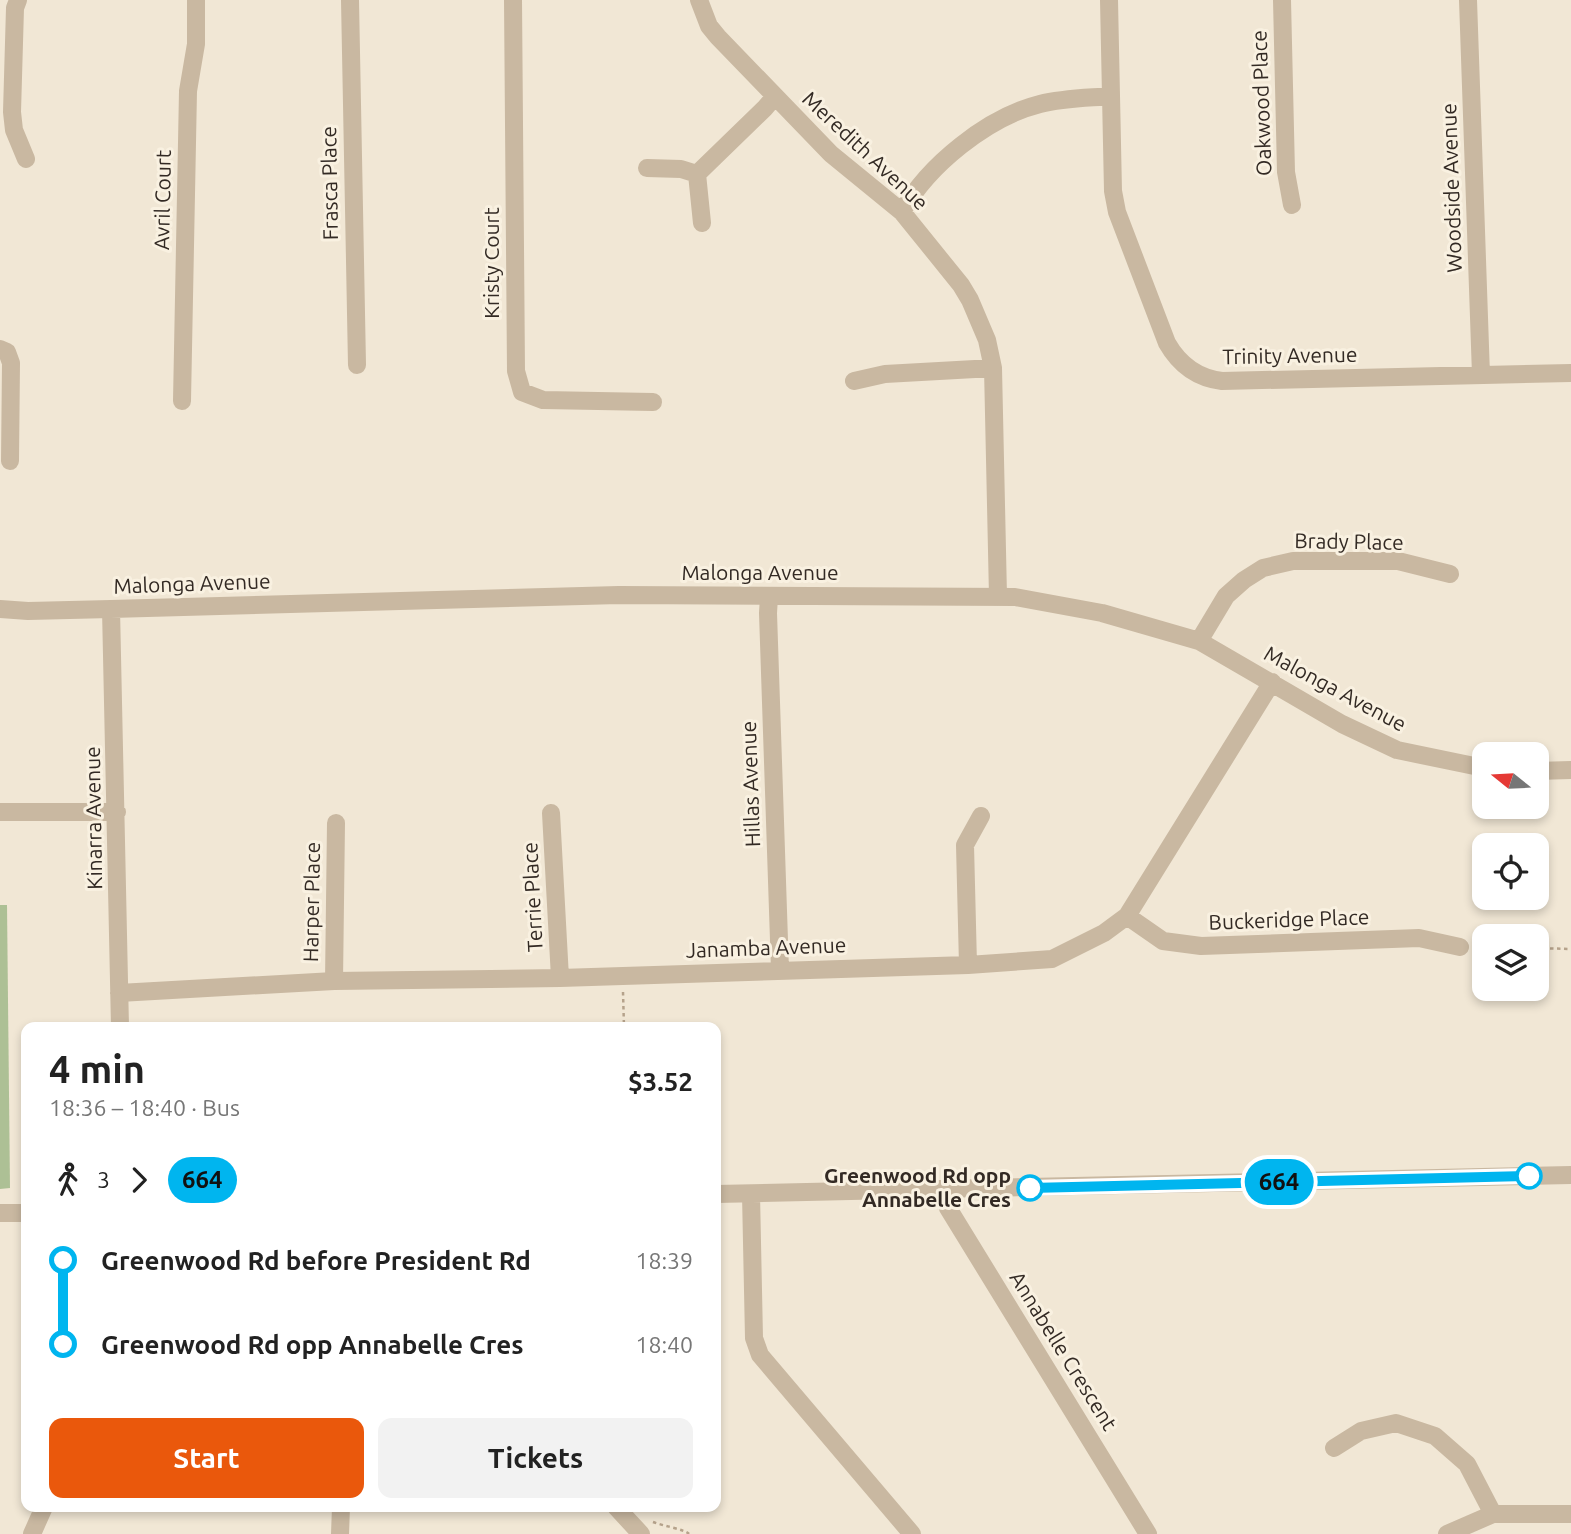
<!DOCTYPE html>
<html lang="en">
<head>
<meta charset="utf-8">
<style>
	body { margin:0; font-family:Ubuntu,sans-serif; background:#f2f2f2; color:#222; height:100vh; display:flex; flex-direction:column; font-size:26px; white-space:nowrap }
	* { box-sizing:border-box; margin:0 }
	p { font-size:23px; color:#767676 }
	.icon { flex:none; width:38px; height:38px; fill:none; stroke:currentColor; stroke-width:2; stroke-linecap:round; stroke-linejoin:round }
	.map { position:relative; flex:1; overflow:hidden }
	.drawer { position:absolute; left:21px; top:1022px; width:700px; height:490px; display:flex; flex-direction:column; background:#fff; border-radius:14px; box-shadow:0 4px 10px #0003 }
	.drawer>* { flex:none }
	.badge { padding:0 14px; border-radius:23px; font-size:24px; line-height:46px }
	.needle { width:46px; rotate:288deg }
	.controls { position:absolute; left:1472px; top:742px; display:grid; gap:14px }
	.controls a { display:grid; place-items:center; width:77px; height:77px; border-radius:14px; background:#fff; box-shadow:0 4px 10px #0003; font-size:35px }
	.map>.badge { position:absolute; translate:-50% -50%; box-shadow:0 0 0 4px #fff }
	.legs { display:flex; align-items:center; gap:10px; height:77px; padding:0 28px; font-size:23px }
	.legs p { margin-inline-start:auto }
	.headline { display:flex; align-items:center; justify-content:space-between; height:119px; padding:0 28px }
	h1 { font-size:38px; font-weight:700; line-height:52px }
	.primary-button { display:flex; gap:14px; margin-top:auto; padding:14px 28px }
	.primary-button a { flex:1; height:80px; border-radius:14px; background:#ea580c; color:#fff; font-size:28px; font-weight:700; line-height:80px; text-align:center }
	.primary-button a+a { background:#f2f2f2; color:#222 }
	ul { padding:0 28px; list-style:none }
	li { display:flex; align-items:center; gap:24px; height:84px; font-size:26px }
	li i { display:grid; place-items:center; width:10px; height:100%; margin:0 9px; background:currentColor }
	li i::after { content:''; width:18px; height:18px; margin:-9px; border:5px solid; border-radius:50%; background:#fff }
	li p { margin-inline-start:auto }
	li:first-child i { background:linear-gradient(#0000 50%,currentColor 0) }
	li:last-child i { background:linear-gradient(currentColor 50%,#0000 0) }
	.map>svg:first-child { display:block }
</style>
</head>
<body>
<div class="map">
<svg width="1571" height="1534" viewBox="0 0 1571 1534">
	<rect width="100%" height="100%" fill="#f1e7d5"/>
	<path fill="#adc095" d="M0,905H7L10,1188L0,1189Z"/>
	<g fill="none" stroke-linecap="round" stroke-linejoin="round">
		<path stroke="#b5a28b" stroke-width="2.5" stroke-dasharray="3.5 3.5" stroke-linecap="butt" d="M1536,948L1571,949
			M623,992L624,1027
			M653,1522C663,1526 684,1529 689,1534"/>
		<path stroke="#c9b8a1" stroke-width="18" d="M18,0L15,8L12,112L14,130L26,159
			M350,0L357,365
			M513,0L516,371L522,392L543,400L653,402
			M699,0L709,26L718,37L831,154L902,212L961,285L970,300L987,340L993,368L998,596
			M1109,0L1113,191L1117,212L1167,343C1179,364 1197,378 1222,381L1571,373
			M1282,0L1286,172L1292,205
			M1468,0L1481,375
			M647,168L681,169L697,174
			M902,212C928,165 988,117 1040,104C1063,98 1087,98 1111,96
			M702,223L697,174L765,108L775,96
			M0,349L7,352L11,363L10,461
			M854,381L885,374L993,368
			M182,401L188,91L196,44V0
			M769,597L768,613L780,970
			M0,609L28,611L111,609L619,595L1015,597L1102,613L1199,641L1342,724L1397,750L1484,768
			M111,609L120,1027
			M1199,641L1226,596L1244,580L1263,568L1293,561H1398L1450,574
			M1536,771L1571,770
			M0,812H117
			M551,813L560,978
			M1127,916L1163,941L1201,946L1419,938L1460,947
			M968,965L965,845L981,816
			M334,981L336,823
			M119,993L334,981L560,978L968,965L1052,959L1104,933L1127,916L1272,682
			M947,1188L948,1208L1148,1534
			M716,1194L1571,1175
			M751,1194L754,1338L760,1355L912,1534
			M0,1213H26
			M1334,1448L1361,1431L1396,1423L1435,1436L1467,1464L1493,1514
			M616,1507L641,1534
			M32,1534L44,1507
			M340,1534L341,1507
			M1447,1534L1493,1514H1571"/>
	</g>
	<g fill="none" stroke-linecap="round" stroke-linejoin="round">
		<g stroke="#fff" stroke-width="16">
			<path id="line-1" d="M1030,1188L1529,1176"/>
		</g>
		<use href="#line-1" stroke="#00b5ef" stroke-width="10"/>
	</g>
	<g fill="#fff" stroke="#00b5ef" stroke-width="3.5">
		<circle cx="1529" cy="1176" r="12"/>
		<circle cx="1030" cy="1188" r="12"/>
	</g>
	<g text-anchor="middle" stroke-width="6" stroke-linejoin="round" paint-order="stroke">
		<g font-size="21" fill="#332a24" stroke="#f9f1e1">
			<text transform="translate(1262 103) rotate(-92)" y="7">Oakwood Place</text>
			<text transform="translate(865 151) rotate(43)" y="7">Meredith Avenue</text>
			<text transform="translate(330 183) rotate(-91)" y="7">Frasca Place</text>
			<text transform="translate(1452 188) rotate(-92)" y="7">Woodside Avenue</text>
			<text transform="translate(163 200) rotate(-89)" y="7">Avril Court</text>
			<text transform="translate(492 263) rotate(-90)" y="7">Kristy Court</text>
			<text transform="translate(1290 356) rotate(-1)" y="7">Trinity Avenue</text>
			<text transform="translate(1349 542) rotate(1)" y="7">Brady Place</text>
			<text x="760" y="580">Malonga Avenue</text>
			<text transform="translate(192 584) rotate(-2)" y="7">Malonga Avenue</text>
			<text transform="translate(1335 689) rotate(28)" y="7">Malonga Avenue</text>
			<text transform="translate(751 784) rotate(-92)" y="7">Hillas Avenue</text>
			<text transform="translate(94 818) rotate(-91)" y="7">Kinarra Avenue</text>
			<text transform="translate(533 897) rotate(-93)" y="7">Terrie Place</text>
			<text transform="translate(312 902) rotate(-89)" y="7">Harper Place</text>
			<text transform="translate(1289 920) rotate(-2)" y="7">Buckeridge Place</text>
			<text transform="translate(766 948) rotate(-2)" y="7">Janamba Avenue</text>
			<text transform="translate(1063 1351) rotate(58)" y="7">Annabelle Crescent</text>
		</g>
		<g font-size="21" font-weight="bold" fill="#332a24" stroke="#f9f1e1" text-anchor="end">
			<text x="1011" y="1183">Greenwood Rd opp<tspan x="1011" dy="24">Annabelle Cres</tspan></text>
		</g>
	</g>
</svg>
<div class="controls">
<a><svg class="needle" viewBox="-14 -14 28 28"><path d="M0-13l5 13h-10z" fill="#e53935"/><path d="M0 13l5-13h-10z" fill="#767676"/></svg></a>
<a><svg class="icon" aria-label="locate" viewBox="0 0 24 24"><circle cx="12" cy="12" r="6"/><path d="M12 2v4M12 18v4M2 12h4M18 12h4"/></svg></a>
<a><svg class="icon" aria-label="layers" viewBox="0 0 24 24"><path d="M12 4l9 5-9 5-9-5zM3 14l9 5 9-5"/></svg></a>
</div>
<b class="badge" style="left:1279px;top:1182px;background:#00b5ef;color:#111">664</b>
<section class="drawer">
<div class="headline"><div><h1>4 min</h1><p>18:36 – 18:40 · Bus</p></div><b>$3.52</b></div>
<div class="legs"><svg class="icon" aria-label="walk" viewBox="0 0 24 24"><circle cx="13" cy="4" r="2"/><path d="M13 8l-2 6 4 7M11 14l-3 7M7 12l3-4h3l4 4"/></svg>3<svg class="icon" aria-label="forward" viewBox="0 0 24 24"><path d="M9 5l7 7-7 7"/></svg><b class="badge" style="background:#00b5ef;color:#111">664</b></div>
<ul>
<li><i style="color:#00b5ef"></i><b>Greenwood Rd before President Rd</b><p>18:39</p></li>
<li><i style="color:#00b5ef"></i><b>Greenwood Rd opp Annabelle Cres</b><p>18:40</p></li>
</ul>
<div class="primary-button"><a>Start</a><a>Tickets</a></div>
</section>
</div>
</body>
</html>
